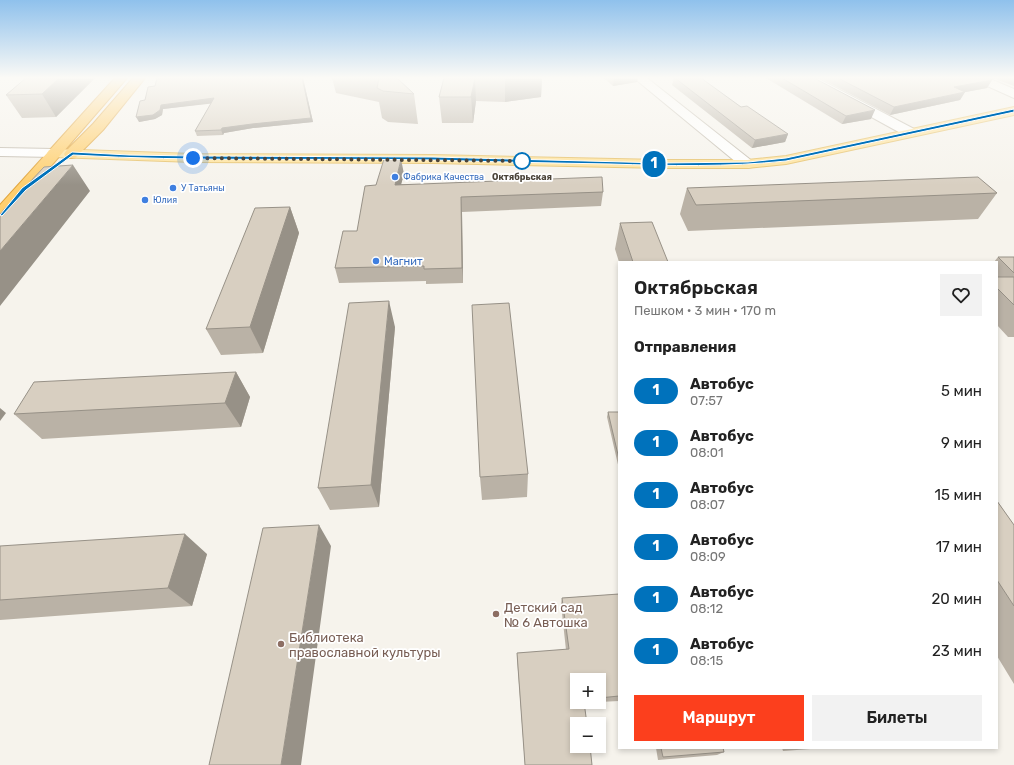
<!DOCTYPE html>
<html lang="ru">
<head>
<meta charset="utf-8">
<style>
	body { margin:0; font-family:Rubik,sans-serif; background:#f2f2f2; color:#222; height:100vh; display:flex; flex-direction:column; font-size:15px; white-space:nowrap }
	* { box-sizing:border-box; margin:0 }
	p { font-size:13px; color:#767676 }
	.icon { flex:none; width:22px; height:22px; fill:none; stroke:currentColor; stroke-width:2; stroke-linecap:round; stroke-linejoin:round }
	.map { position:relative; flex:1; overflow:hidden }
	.side { position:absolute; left:618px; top:261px; width:380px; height:488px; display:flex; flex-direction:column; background:#fff; border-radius:0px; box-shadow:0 2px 6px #0003 }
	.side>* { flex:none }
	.badge { padding:0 8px; border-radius:13px; font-size:14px; line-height:26px }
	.fabs { position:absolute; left:570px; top:673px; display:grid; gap:8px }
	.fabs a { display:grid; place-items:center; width:36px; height:36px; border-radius:0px; background:#fff; box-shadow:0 2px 6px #0003; font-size:20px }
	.you { position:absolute; width:20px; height:20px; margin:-10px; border:3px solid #fff; border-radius:50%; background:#1a73e8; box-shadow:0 0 0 6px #1a73e833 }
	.map>.badge { position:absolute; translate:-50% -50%; box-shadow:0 0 0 2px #fff }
	h2 { padding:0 16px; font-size:15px; line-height:36px }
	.round { display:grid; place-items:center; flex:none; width:42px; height:42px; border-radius:0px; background:#f2f2f2 }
	.headline { display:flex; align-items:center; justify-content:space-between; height:68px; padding:0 16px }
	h1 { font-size:19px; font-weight:600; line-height:30px }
	.button { display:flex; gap:8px; margin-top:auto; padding:8px 16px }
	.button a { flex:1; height:46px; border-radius:0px; background:#fc3f1d; color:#fff; font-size:16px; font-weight:600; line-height:46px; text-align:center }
	.button a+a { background:#f2f2f2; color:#222 }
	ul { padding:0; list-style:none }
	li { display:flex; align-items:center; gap:12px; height:52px; padding:0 16px }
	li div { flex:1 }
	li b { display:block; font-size:15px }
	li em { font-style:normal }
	li .badge { min-width:44px; font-weight:700; text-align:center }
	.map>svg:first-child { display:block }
</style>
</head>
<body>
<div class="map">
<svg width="1014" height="765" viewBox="0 0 1014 765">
	<rect width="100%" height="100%" fill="#f6f3ec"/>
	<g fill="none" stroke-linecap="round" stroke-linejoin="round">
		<g stroke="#c2bbae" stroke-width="2">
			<path id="minor" d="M634,78H647L752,161L754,164L752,167L747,168L742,167Z
				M802,78H817L916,130L918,133L916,136H906L804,80Z
				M972,78H988L1014,89V98L974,80Z
				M0,148L54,149L59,150L61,153L59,156L54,157L0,156Z"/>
		</g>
		<g stroke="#e6c16a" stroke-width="2">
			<path id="major" d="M1014,107V115L786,164L747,168H663L433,163L193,162L54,157L49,156L47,153L49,150L54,149L193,154L433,155L663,160H747L786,156Z"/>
		</g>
		<g stroke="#e0a43c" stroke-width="2">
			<path id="highway" d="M115,78H127L6,218L0,220V205Z
				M133,78H145L103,130L76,157L71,158L66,157L64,154L66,151L93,124Z"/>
		</g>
		<use href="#minor" fill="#fff" fill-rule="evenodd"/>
		<use href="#major" fill="#ffe39c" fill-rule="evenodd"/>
		<use href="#highway" fill="#ffcf6e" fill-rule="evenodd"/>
	</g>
	<path fill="#bab2a6" d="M26,78H95L56,117L22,118L6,95Z
		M303,78L313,122L253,128L224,133L223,135L197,136L195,131L211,103L163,109L162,115L155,119L139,122L140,101Z
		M332,78H397L414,94L418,124L388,122L382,118L379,102L336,93Z
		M444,78H542L541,97L505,102L476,101L473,123H442L439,97Z
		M604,78H638L637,82L613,86Z
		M674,78H701L741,107L788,134L785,142L752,148L672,85Z
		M766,78H814L871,119L842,124Z
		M820,78H988L992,80L987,88L965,92L960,100L890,115Z
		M993,78H1014V86Z
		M404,174L401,184L603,192L601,206L462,212L463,283L426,284V281L339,283L335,268L357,231L376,185Z
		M687,188L997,193L978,219L688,231L680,214Z
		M290,207L299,233L263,353L221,355L206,329Z
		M620,223L668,262H619L615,249Z
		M998,257H1014V337H1008L997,325V262H994Z
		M395,327L379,507L330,510L318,488Z
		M236,372L250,397L241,427L42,439L14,414Z
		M608,412H619V469L607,417Z
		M528,474L527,497L482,500L480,477Z
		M997,501L1014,525V684L997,656Z
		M0,546L207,554L192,606L0,620Z
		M619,594V701L599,702V680L577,702H598L584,703L592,765H525L517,658V653L566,650L561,604L562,598Z
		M656,748H723L724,752L717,755L658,760Z
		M782,748H824L783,751Z"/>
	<path fill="#979187" d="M59,78H95L56,117L42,94Z
		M303,78L313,122L253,128L224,133L223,135L221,130L222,128Z
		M475,78L476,101L473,123L471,97Z
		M505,78H542L541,97L505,102Z
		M614,78H638L637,82L613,86Z
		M992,80L987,88L950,95L954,87Z
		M965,92L960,100L890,115L894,107Z
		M214,98L216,103L163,109L162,115L155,119L139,122L136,117L161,105Z
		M875,110L871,119L842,124L846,116Z
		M788,134L785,142L752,148L755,140Z
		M401,159L404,174L397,199L395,185Z
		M73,165L90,191L0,306V251Z
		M461,197L462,212L463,283L462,268Z
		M290,207L299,233L263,353L250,327Z
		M389,301L395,327L379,507L371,485Z
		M236,372L250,397L241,427L225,403Z
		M0,408L6,413L0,421Z
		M319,525L331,546L301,765H281Z
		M185,534L207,554L192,606L168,588Z"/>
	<path fill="#d8cfc1" stroke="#979187" d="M26,78H59L42,94L6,95Z
		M157,78H302L311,118L252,124L222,128L221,130L195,131L214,98L161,105L160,110L153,115L136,117L140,101L145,100L148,87L155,86Z
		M379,78H397L414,94L383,91L377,88Z
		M444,78H475L471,97H439Z
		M675,78H701L741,107L747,106L788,134L755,140Z
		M782,78H814L875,110L846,116Z
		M838,78H988L992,80L954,87L965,92L894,107Z
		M384,159H401L395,185L602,177L603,192L461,197L462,268L424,269V266L335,268L343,231H357L365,186L376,185Z
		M73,165L0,251V214L44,167Z
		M978,177L997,193L696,205L687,188Z
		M290,207L250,327L206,329L255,208Z
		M652,222L668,262H633L620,223Z
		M998,257H1014V273Z
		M997,277H1014V305L997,288Z
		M389,301L371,485L318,488L349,303Z
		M509,303L528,474L480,477L472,305Z
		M236,372L225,403L14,414L34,382Z
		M608,412H619V459Z
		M997,501L1014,525V606L997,580Z
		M319,525L281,765H209L263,528Z
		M185,534L168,588L0,600V546Z
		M619,594V696L599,698V680H577V702H584L587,724H577V746H590L592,765H525L517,653L569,649L562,598Z
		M661,748H723L724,752L663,757Z"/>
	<linearGradient id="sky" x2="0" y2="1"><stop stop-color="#8fc1ec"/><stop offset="0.42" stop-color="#fbfaf6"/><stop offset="1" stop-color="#fbfaf6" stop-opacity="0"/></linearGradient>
	<rect width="1014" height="185" fill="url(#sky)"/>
	<path fill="#0072bc" stroke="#fff" d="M1014,109V112L786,161C728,167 669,166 611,164C552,163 494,162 435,160C314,158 194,162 73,155L26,190L2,216L0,215L22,188L72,152L129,155L193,156L433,157L663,163L748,162L786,158Z"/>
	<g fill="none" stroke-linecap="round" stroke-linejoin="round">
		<path stroke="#4b4439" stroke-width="4" stroke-dasharray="0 7.2" d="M193,158L523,161H522"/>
	</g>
	<circle fill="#fff" stroke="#0072bc" stroke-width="2" cx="522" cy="161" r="8"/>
	<g fill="#3f7fe0" stroke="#fff" stroke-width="1.5">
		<circle cx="395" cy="177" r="4"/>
		<circle cx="173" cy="188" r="4"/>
		<circle cx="145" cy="200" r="4"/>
		<circle cx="376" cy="261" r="4"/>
	</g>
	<g fill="#8d6e63" stroke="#fff" stroke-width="1.5">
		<circle cx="496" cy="614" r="4"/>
		<circle cx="281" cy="644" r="4"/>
	</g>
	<g text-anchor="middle" stroke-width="3.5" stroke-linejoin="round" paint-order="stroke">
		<g font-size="9" fill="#366cbe" stroke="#fff" text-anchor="start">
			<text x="403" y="180">Фабрика Качества</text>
			<text x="181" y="191">У Татьяны</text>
			<text x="153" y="203">Юлия</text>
		</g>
		<g font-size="9" font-weight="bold" fill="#4b4439" stroke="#fff">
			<text x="522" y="180">Октябрьская</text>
		</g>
		<g font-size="11" fill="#366cbe" stroke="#fff" text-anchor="start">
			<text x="384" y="265">Магнит</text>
		</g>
		<g font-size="13" fill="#785e54" stroke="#fff" text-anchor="start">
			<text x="504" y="612">Детский сад<tspan x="504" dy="15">№ 6 Автошка</tspan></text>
			<text x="289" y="642">Библиотека<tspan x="289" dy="15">православной культуры</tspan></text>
		</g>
	</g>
</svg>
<div class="fabs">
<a>+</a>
<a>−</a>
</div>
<div class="you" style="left:193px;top:158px"></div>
<b class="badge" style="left:654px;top:164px;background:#0072bc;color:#fff">1</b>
<section class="side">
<div class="headline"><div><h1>Октябрьская</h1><p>Пешком · 3 мин · 170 m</p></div><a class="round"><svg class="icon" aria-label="heart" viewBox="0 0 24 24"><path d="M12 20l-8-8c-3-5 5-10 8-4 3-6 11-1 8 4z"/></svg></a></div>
<h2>Отправления</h2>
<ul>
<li><span class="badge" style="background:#0072bc;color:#fff">1</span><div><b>Автобус</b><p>07:57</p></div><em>5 мин</em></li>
<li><span class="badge" style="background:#0072bc;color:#fff">1</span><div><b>Автобус</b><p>08:01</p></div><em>9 мин</em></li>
<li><span class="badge" style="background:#0072bc;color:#fff">1</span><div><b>Автобус</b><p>08:07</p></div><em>15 мин</em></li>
<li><span class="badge" style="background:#0072bc;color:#fff">1</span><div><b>Автобус</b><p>08:09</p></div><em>17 мин</em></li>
<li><span class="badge" style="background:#0072bc;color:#fff">1</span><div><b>Автобус</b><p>08:12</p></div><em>20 мин</em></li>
<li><span class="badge" style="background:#0072bc;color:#fff">1</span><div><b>Автобус</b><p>08:15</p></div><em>23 мин</em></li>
</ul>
<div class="button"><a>Маршрут</a><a>Билеты</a></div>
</section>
</div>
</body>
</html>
